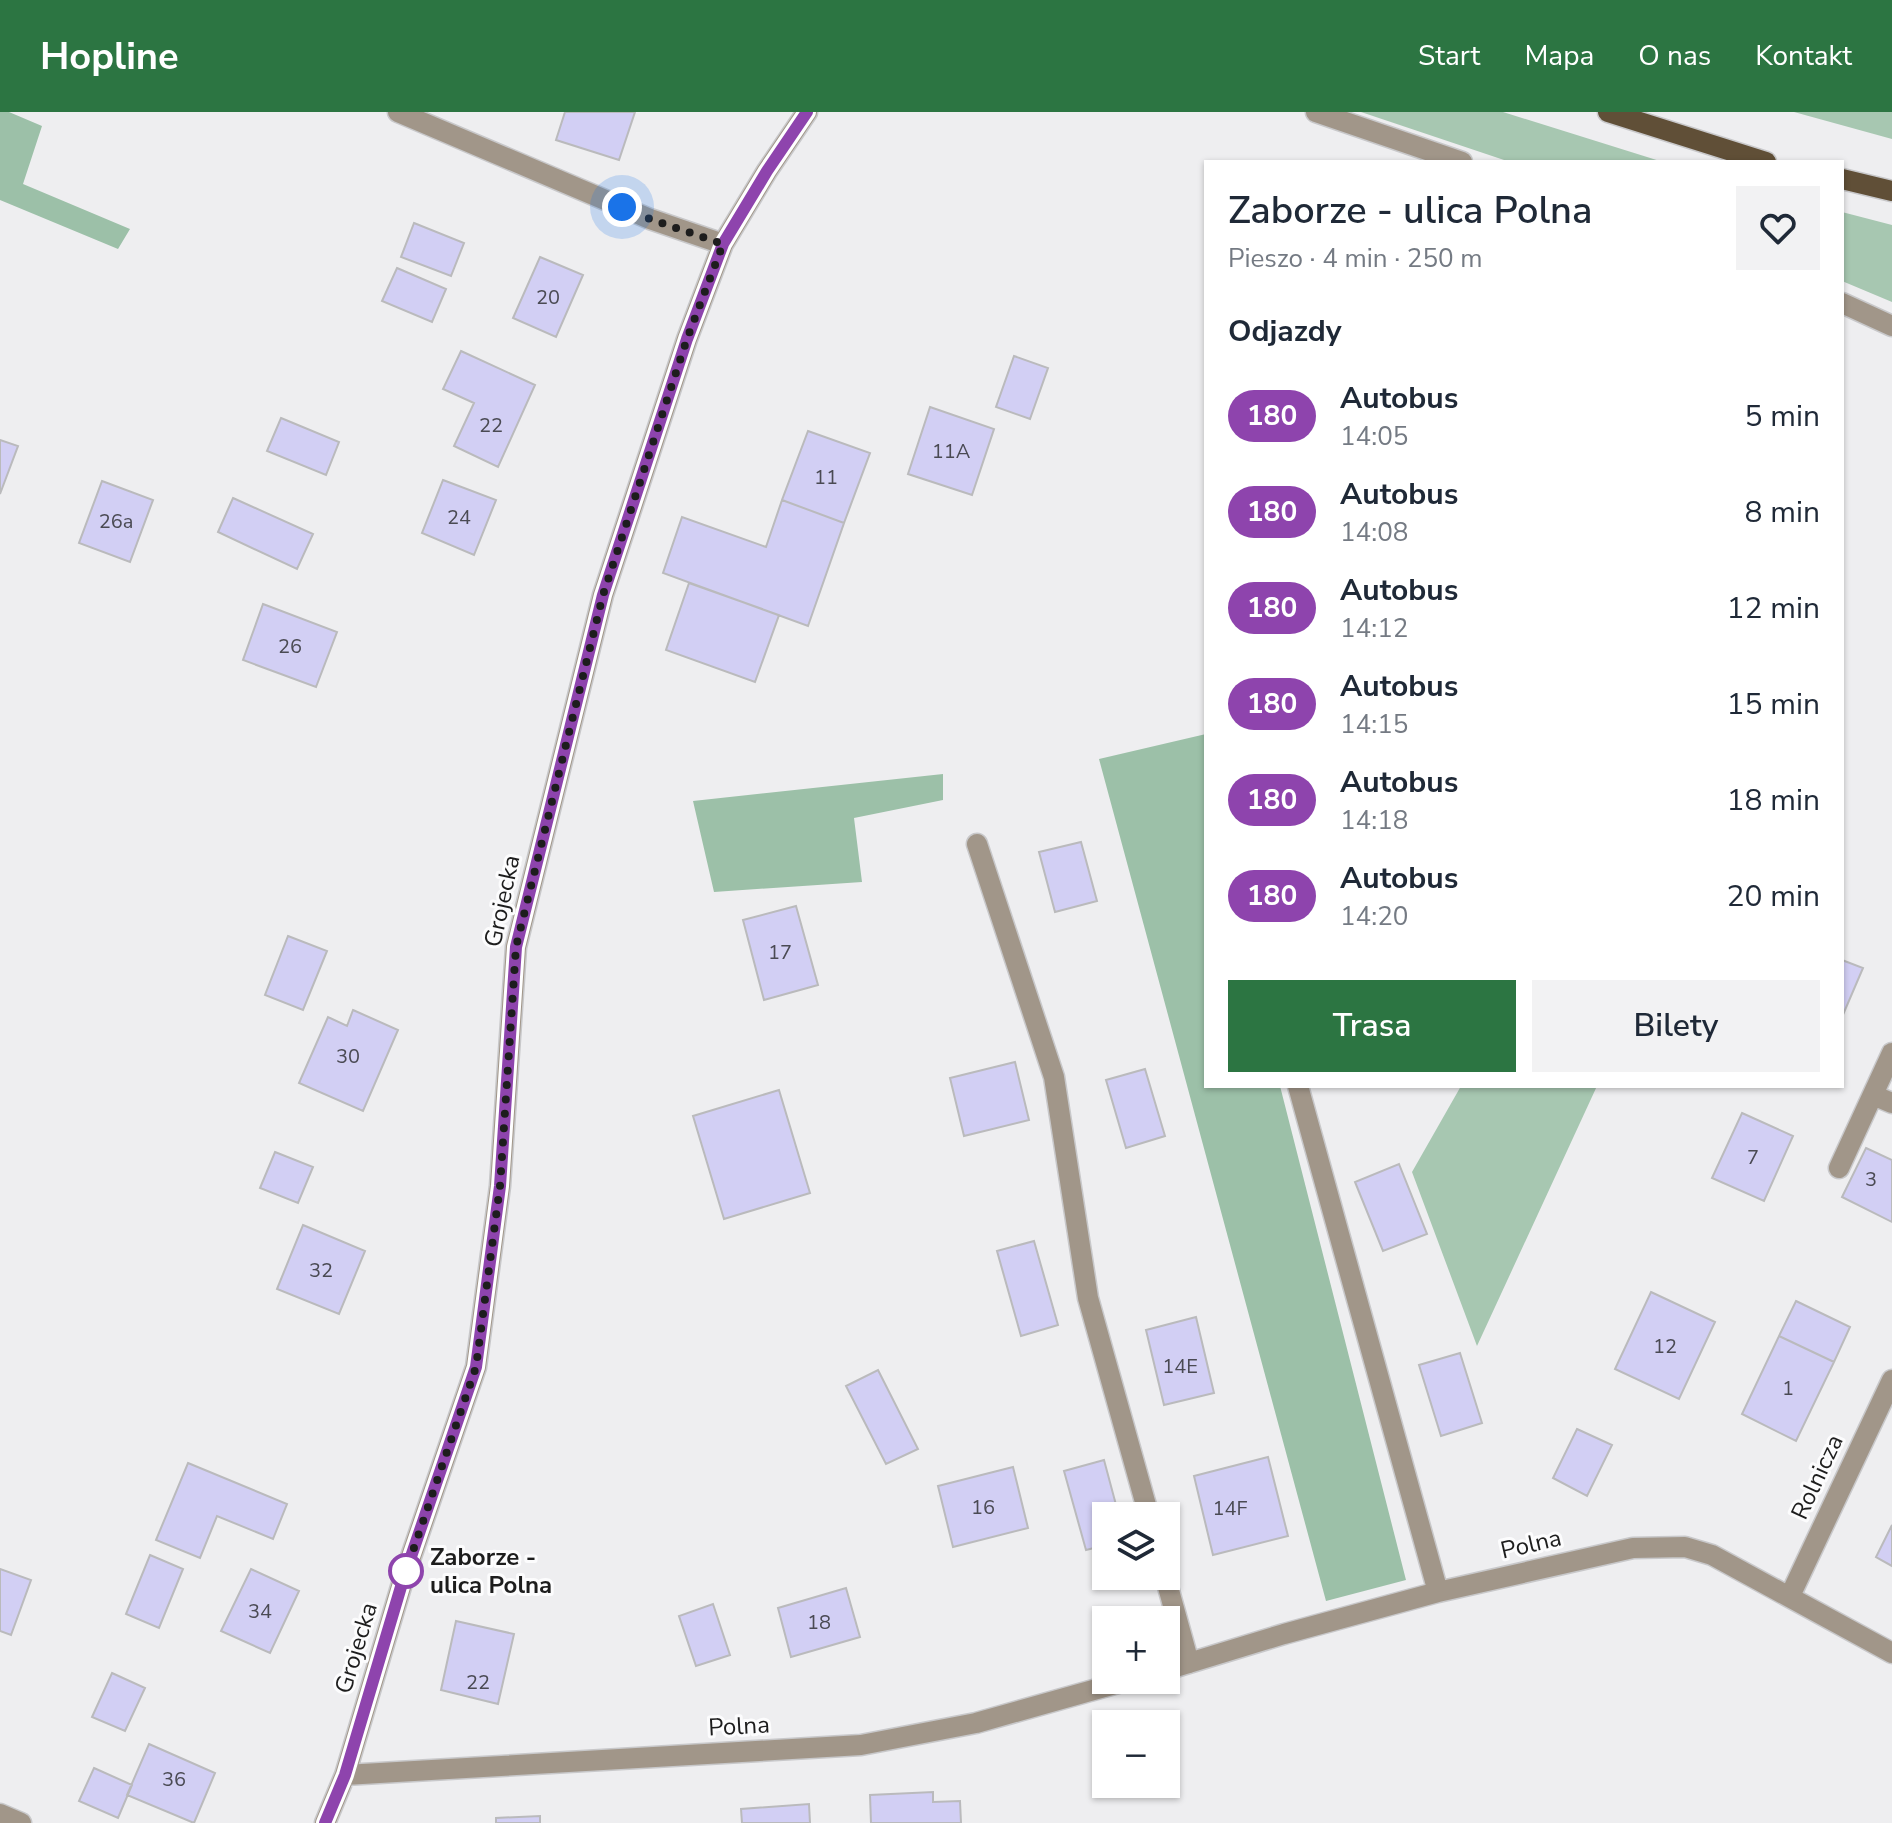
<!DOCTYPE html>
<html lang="pl">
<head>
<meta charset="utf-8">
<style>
	body { margin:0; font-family:"Nunito Sans",sans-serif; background:#f2f2f3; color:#1f2937; height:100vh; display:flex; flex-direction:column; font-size:30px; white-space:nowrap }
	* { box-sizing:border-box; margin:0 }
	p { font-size:26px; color:#747a83 }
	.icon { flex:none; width:44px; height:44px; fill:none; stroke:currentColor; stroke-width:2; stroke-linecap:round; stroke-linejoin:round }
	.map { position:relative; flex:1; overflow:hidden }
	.drawer { position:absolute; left:1204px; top:48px; width:640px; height:928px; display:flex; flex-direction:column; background:#fff; border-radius:0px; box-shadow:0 2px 6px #0004 }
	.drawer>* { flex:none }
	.badge { padding:0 16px; border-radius:26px; font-size:28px; line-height:52px }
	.buttons { position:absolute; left:1092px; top:1390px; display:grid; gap:16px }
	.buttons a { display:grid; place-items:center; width:88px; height:88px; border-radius:0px; background:#fff; box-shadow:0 2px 6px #0004; font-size:40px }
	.you { position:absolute; width:40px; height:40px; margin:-20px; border:6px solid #fff; border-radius:50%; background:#1a73e8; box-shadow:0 0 0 12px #1a73e833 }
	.map>.badge { position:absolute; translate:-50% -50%; box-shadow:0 0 0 4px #fff }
	h2 { padding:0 24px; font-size:30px; line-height:72px }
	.round { display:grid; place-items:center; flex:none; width:84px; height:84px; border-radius:0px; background:#f2f2f3 }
	.overview { display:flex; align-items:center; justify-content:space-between; height:136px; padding:0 24px }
	h1 { font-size:38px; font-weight:600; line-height:60px }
	.cta { display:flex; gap:16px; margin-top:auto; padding:16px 24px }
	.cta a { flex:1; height:92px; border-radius:0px; background:#2c7542; color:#fff; font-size:32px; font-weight:600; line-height:92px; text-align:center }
	.cta a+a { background:#f2f2f3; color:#1f2937 }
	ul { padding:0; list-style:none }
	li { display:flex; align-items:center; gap:24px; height:96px; padding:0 24px }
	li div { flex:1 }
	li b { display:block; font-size:30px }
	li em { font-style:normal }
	li .badge { min-width:88px; font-weight:700; text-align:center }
	header { display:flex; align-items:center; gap:48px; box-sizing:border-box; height:112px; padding:0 40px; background:#2c7542; color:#fff }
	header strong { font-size:38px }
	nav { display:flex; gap:44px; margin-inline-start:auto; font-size:28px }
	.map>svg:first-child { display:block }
</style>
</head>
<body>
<header>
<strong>Hopline</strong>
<nav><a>Start</a><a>Mapa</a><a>O nas</a><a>Kontakt</a></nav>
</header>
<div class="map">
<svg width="1892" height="1711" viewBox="0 0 1892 1711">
	<rect width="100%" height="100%" fill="#eeeef0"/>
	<path fill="#a7c7b1" d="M1361,0H1503L1663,50H1510Z
		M1794,0H1892V27Z
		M1842,100L1892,113V190L1842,169Z
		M1461,974H1597L1477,1234L1412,1060Z"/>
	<path fill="#9cc0a8" d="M0,0H9L42,14L23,72L130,117L118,137L0,88Z
		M1206,622V974H1280L1406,1468L1326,1489L1099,647Z
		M943,662V688L854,706L862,770L714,780L693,689Z"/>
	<path fill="#d2cff4" stroke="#bababc" stroke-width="2" d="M565,0H635L619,48L556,28Z
		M414,111L464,131L451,164L401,145Z
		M540,145L583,163L556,225L513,206Z
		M397,156L446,177L432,210L382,189Z
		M461,239L535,273L498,355L454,334L474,291L443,277Z
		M1014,244L1048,256L1030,307L996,295Z
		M930,295L994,317L972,383L908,362Z
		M281,306L339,330L326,363L267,339Z
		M808,319L870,341L844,411L782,388Z
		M0,328L18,334L0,382Z
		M443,368L496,388L474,443L422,421Z
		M102,369L153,388L130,450L79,431Z
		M233,386L313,422L297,457L218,420Z
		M782,388L844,411L808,514L663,461L682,405L766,435Z
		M689,471L779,503L755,570L666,538Z
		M263,492L337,520L316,575L243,548Z
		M1081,730L1097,789L1055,800L1039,740Z
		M796,794L818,873L764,888L743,808Z
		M288,824L327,839L303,898L265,883Z
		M1842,848L1863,856L1842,905Z
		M353,898L398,918L363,999L299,971L328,905L347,914Z
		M1015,950L1029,1008L964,1024L950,966Z
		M1145,957L1165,1024L1126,1036L1106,968Z
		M779,978L810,1081L724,1107L693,1004Z
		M1742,1001L1793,1024L1764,1089L1712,1066Z
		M1866,1036L1892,1048V1110L1842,1085Z
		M275,1040L313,1055L298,1091L260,1076Z
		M1399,1052L1427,1122L1383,1139L1355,1070Z
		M303,1113L365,1139L339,1202L277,1177Z
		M1034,1129L1058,1213L1021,1224L997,1139Z
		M1651,1180L1715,1210L1679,1287L1615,1257Z
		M1796,1189L1850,1215L1834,1250L1779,1224Z
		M1196,1205L1214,1281L1164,1293L1146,1218Z
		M1779,1224L1834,1250L1796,1329L1742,1302Z
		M1460,1241L1482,1311L1441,1324L1419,1253Z
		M878,1258L918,1337L886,1352L846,1274Z
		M1577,1317L1612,1333L1587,1384L1553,1366Z
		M1268,1345L1288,1424L1213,1443L1194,1364Z
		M1104,1348L1119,1404H1106V1433L1086,1438L1064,1359Z
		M188,1351L287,1392L273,1427L217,1404L200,1446L156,1428Z
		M1013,1355L1028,1416L953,1435L938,1374Z
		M1892,1413V1454L1876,1445Z
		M150,1443L183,1457L159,1516L126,1502Z
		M0,1457L31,1468L11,1523L0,1519Z
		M251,1457L299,1479L270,1541L221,1519Z
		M846,1476L860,1525L791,1545L778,1496Z
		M713,1492L730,1543L696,1554L679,1504Z
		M456,1509L514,1522L498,1592L441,1578Z
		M112,1561L145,1576L125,1619L92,1605Z
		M149,1632L215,1661L194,1711L127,1683Z
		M94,1656L132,1673L118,1706L79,1689Z
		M933,1680V1690L960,1689L961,1711H871L870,1683Z
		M809,1692L810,1711H742L741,1697Z
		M540,1704V1711H496V1706Z"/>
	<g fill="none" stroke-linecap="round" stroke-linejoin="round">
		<g stroke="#c8c8ca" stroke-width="23">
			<path id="minor" d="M398,0L650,107L723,132
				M1316,0L1462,50
				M1842,191L1892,214
				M977,732L1054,965L1088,1186L1149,1404
				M1298,974L1438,1480
				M1873,983L1892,991
				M1839,1056L1892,941
				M1165,1464L1189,1551
				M1790,1484L1892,1268
				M1166,1558L1284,1522L1438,1480L1633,1436L1685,1435L1712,1443L1892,1541
				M345,1663L861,1633L976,1611L1129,1568
				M0,1702L21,1711
				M325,1711L345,1663L403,1468L476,1255L500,1074L516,835L603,483L687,227L723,132L767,59L807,0"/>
		</g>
		<g stroke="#c8c8ca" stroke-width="23">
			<path id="major" d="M1608,0L1766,50
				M1842,67L1892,79"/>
		</g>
		<use href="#minor" stroke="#a19689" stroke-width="20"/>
		<use href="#major" stroke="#604f37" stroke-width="20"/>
	</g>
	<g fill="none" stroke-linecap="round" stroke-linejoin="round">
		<g stroke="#fff" stroke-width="18">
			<path id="line" d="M325,1711L345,1663L403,1468L476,1255L500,1074L516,835L603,483L687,227L723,132L767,59L807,0"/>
		</g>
		<use href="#line" stroke="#8e44ad" stroke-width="12"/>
		<path stroke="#1d1d1d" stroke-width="8" stroke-dasharray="0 14.4" d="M406,1459L403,1468L476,1255L500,1074L516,835L603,483L687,227L723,132L650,107L622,95"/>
	</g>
	<circle fill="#fff" stroke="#8e44ad" stroke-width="4" cx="406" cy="1459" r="16"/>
	<g text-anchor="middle" stroke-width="6" stroke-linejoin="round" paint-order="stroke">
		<g font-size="20" fill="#4a4a53">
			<text x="548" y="192">20</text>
			<text x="491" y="320">22</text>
			<text x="951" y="346">11A</text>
			<text x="826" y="372">11</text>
			<text x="459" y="412">24</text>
			<text x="116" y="416">26a</text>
			<text x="290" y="541">26</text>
			<text x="780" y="847">17</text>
			<text x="348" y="951">30</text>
			<text x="1753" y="1052">7</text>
			<text x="1871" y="1074">3</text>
			<text x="321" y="1165">32</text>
			<text x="1665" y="1241">12</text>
			<text x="1180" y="1261">14E</text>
			<text x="1788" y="1283">1</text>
			<text x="983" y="1402">16</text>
			<text x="1230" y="1403">14F</text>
			<text x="260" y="1506">34</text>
			<text x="819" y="1517">18</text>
			<text x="478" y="1577">22</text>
			<text x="174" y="1674">36</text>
		</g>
		<g font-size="24" fill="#1d1d1d" stroke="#fcfcfd">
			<text transform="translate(502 789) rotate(-78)" y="8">Grojecka</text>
			<text transform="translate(1817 1365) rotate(-65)" y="8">Rolnicza</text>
			<text transform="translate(1531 1432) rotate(-13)" y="8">Polna</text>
			<text transform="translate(356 1536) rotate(-73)" y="8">Grojecka</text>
			<text transform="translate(739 1614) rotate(-3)" y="8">Polna</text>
		</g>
		<g font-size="24" font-weight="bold" fill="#1d1d1d" stroke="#fcfcfd" text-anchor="start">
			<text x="430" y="1453">Zaborze -<tspan x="430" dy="28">ulica Polna</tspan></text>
		</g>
	</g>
</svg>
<div class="buttons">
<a><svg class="icon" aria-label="layers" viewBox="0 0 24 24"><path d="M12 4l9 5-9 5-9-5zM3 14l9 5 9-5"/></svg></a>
<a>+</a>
<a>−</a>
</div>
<div class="you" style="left:622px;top:95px"></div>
<section class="drawer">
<div class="overview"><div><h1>Zaborze - ulica Polna</h1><p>Pieszo · 4 min · 250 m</p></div><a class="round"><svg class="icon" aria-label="heart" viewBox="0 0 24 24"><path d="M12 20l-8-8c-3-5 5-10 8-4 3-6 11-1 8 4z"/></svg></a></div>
<h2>Odjazdy</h2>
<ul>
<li><span class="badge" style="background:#8e44ad;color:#fff">180</span><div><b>Autobus</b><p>14:05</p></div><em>5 min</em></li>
<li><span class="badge" style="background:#8e44ad;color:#fff">180</span><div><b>Autobus</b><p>14:08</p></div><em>8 min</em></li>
<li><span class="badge" style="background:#8e44ad;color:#fff">180</span><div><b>Autobus</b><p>14:12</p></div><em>12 min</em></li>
<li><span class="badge" style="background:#8e44ad;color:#fff">180</span><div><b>Autobus</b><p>14:15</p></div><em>15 min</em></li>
<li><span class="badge" style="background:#8e44ad;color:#fff">180</span><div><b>Autobus</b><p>14:18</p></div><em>18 min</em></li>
<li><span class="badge" style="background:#8e44ad;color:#fff">180</span><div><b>Autobus</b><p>14:20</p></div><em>20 min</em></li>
</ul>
<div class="cta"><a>Trasa</a><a>Bilety</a></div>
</section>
</div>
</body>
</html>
